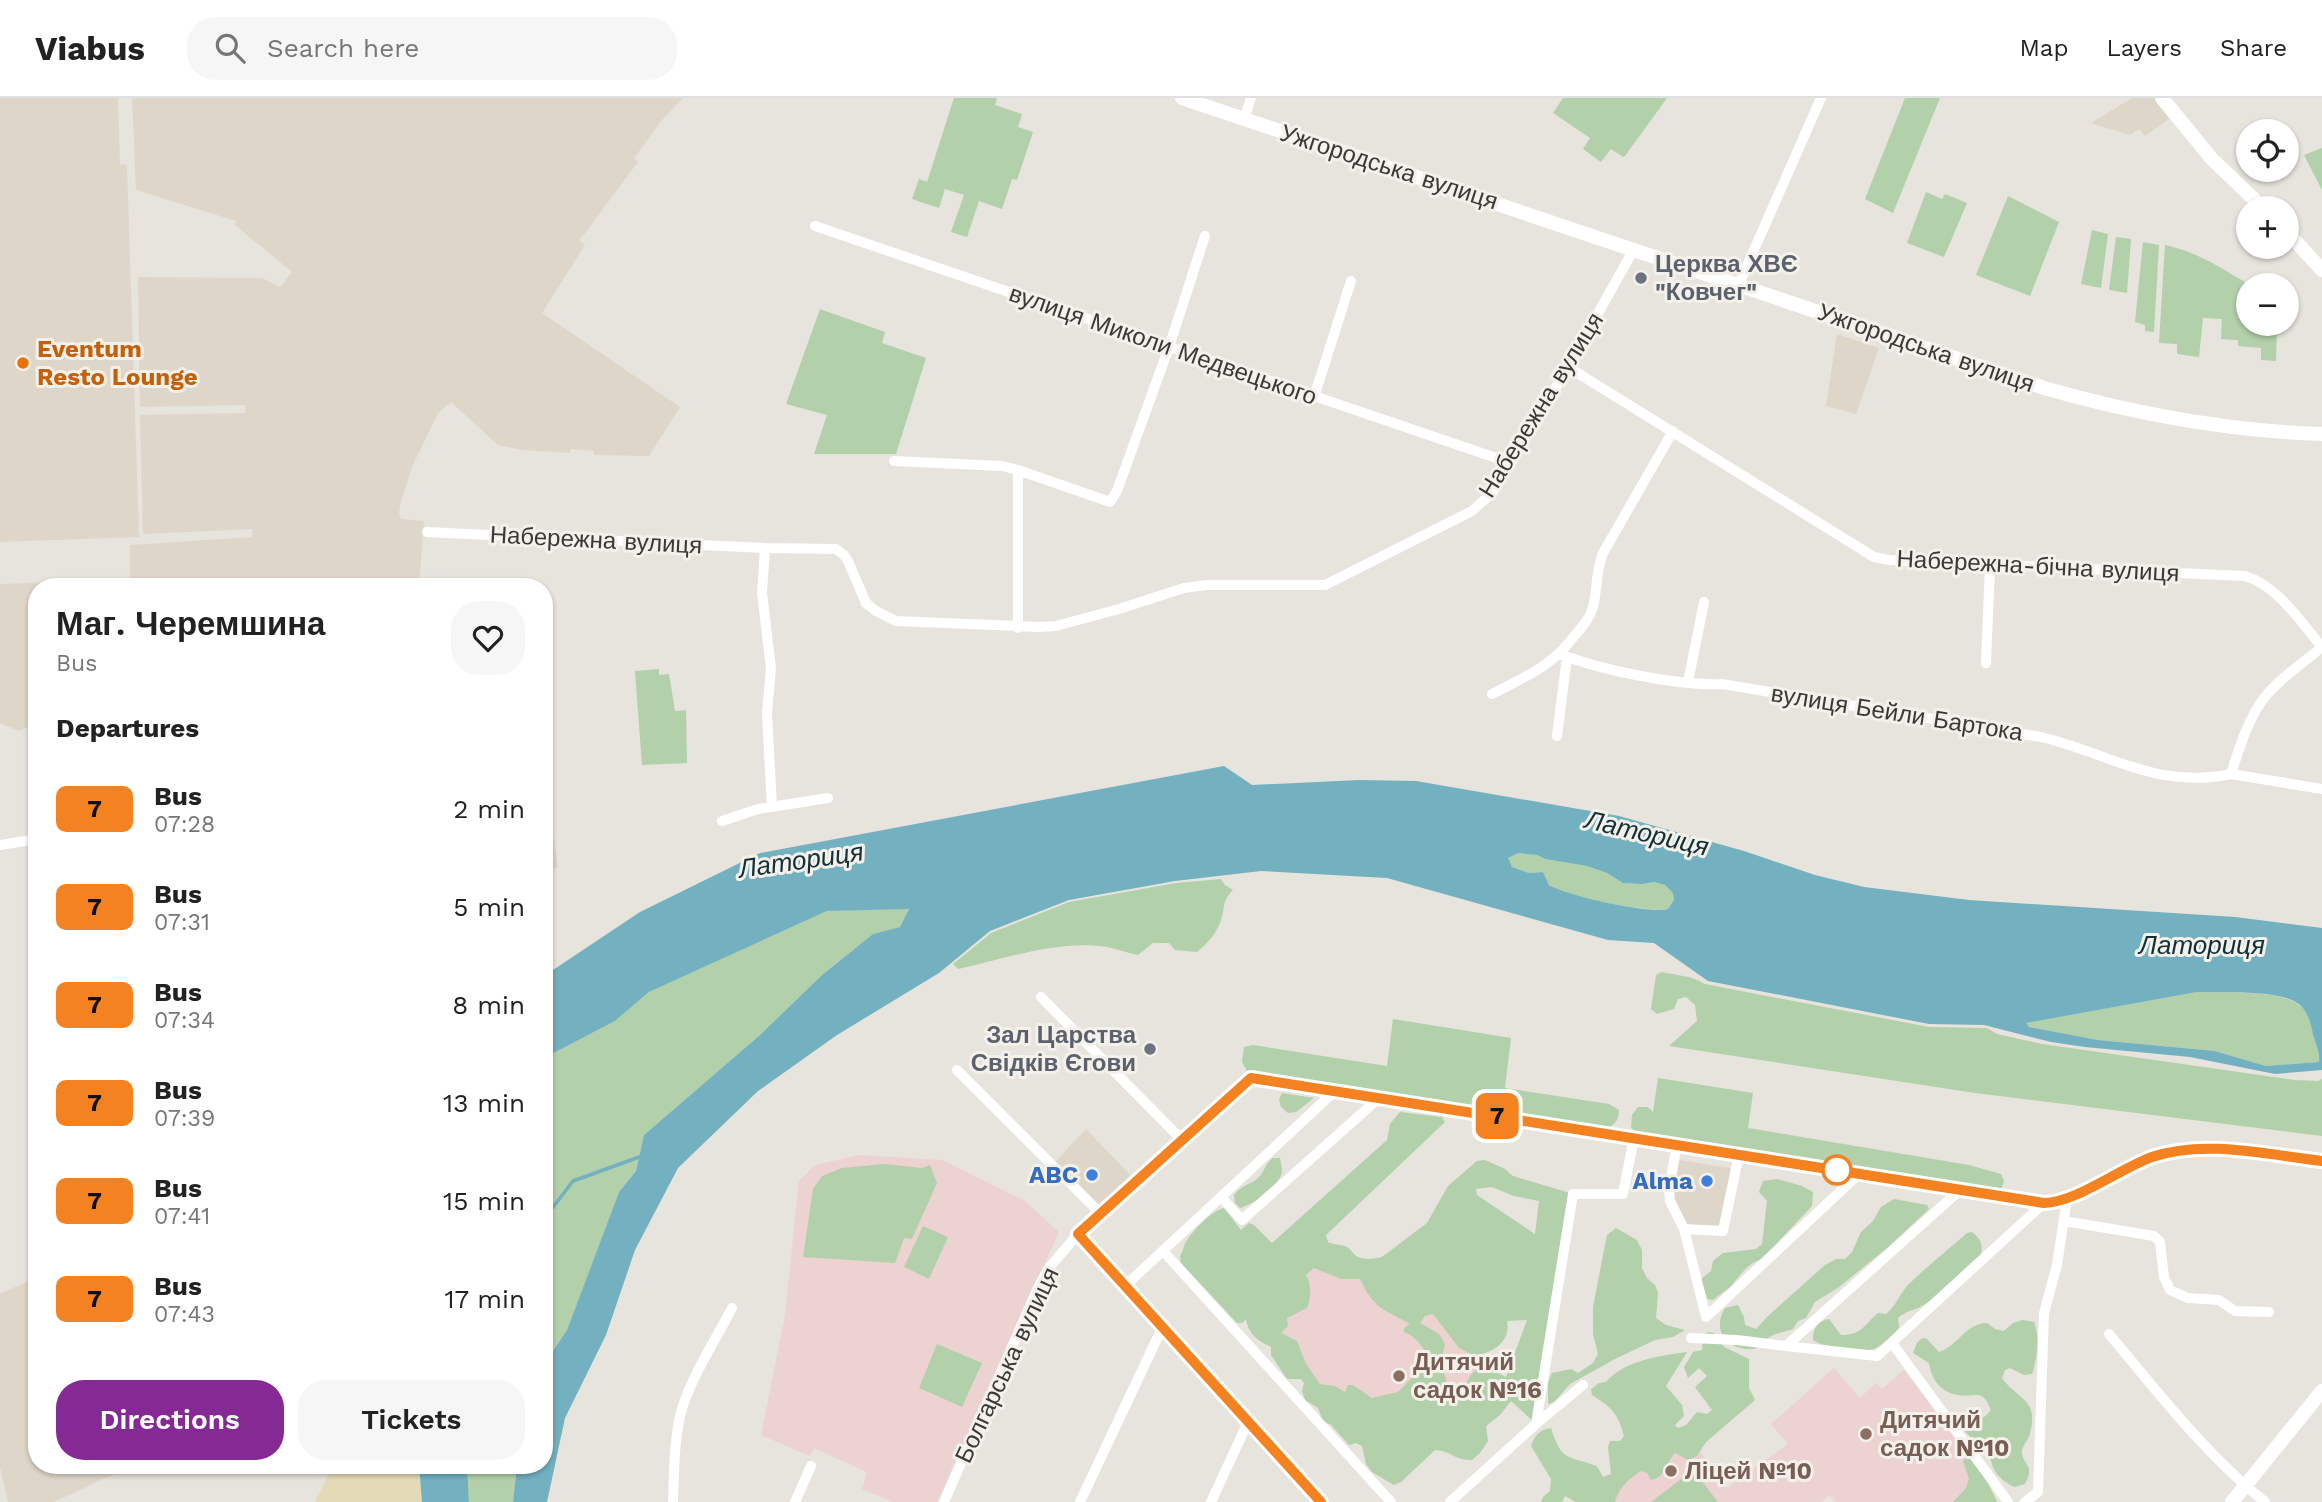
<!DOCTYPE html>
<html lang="en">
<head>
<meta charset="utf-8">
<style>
	body { margin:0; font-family:"Work Sans",sans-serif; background:#f6f6f6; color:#222; height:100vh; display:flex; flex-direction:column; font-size:26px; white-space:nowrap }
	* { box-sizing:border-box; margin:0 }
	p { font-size:23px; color:#767676 }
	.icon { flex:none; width:38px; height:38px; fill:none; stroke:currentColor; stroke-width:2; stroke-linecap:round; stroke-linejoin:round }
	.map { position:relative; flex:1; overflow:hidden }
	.sheet { position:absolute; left:28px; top:480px; width:525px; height:896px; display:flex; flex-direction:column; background:#fff; border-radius:28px; box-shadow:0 2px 5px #0004 }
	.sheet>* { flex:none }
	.badge { padding:0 14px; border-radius:10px; font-size:24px; line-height:46px }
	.fabs { position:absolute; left:2236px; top:21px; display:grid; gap:14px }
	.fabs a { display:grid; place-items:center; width:63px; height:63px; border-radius:50%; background:#fff; box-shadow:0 2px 5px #0004; font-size:35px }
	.map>.badge { position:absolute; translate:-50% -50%; box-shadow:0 0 0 4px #fff }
	h2 { padding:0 28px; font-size:26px; line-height:63px }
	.round { display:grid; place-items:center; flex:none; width:74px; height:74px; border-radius:28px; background:#f6f6f6 }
	.head { display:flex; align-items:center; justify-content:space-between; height:119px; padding:0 28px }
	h1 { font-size:33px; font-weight:600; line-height:52px }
	.action { display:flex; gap:14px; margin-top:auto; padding:14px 28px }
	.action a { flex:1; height:80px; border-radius:28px; background:#852a95; color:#fff; font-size:28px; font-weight:600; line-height:80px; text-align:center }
	.action a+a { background:#f6f6f6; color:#222 }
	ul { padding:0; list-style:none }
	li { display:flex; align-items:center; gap:21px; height:98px; padding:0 28px }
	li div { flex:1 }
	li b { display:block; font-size:26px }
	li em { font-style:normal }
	li .badge { min-width:77px; font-weight:700; text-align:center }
	header { display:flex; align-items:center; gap:42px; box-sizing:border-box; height:98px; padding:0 35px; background:#fff; border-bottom:2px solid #e0e0e0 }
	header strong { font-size:33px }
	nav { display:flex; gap:38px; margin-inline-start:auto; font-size:24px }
	.search { width:490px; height:63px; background:#f6f6f6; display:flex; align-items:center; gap:18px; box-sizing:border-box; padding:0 24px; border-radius:28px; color:#767676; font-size:26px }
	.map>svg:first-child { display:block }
</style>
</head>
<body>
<header>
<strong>Viabus</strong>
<div class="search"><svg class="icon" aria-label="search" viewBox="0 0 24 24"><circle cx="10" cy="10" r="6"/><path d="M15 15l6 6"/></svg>Search here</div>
<nav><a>Map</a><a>Layers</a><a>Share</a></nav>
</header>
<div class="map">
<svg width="2322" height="1404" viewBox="0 0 2322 1404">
	<rect width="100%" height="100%" fill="#e7e3dd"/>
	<path fill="#dfd6ca" d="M0,0H118L120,66L127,67L139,439L0,444Z
		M132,0H683L662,22L634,60L638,64L579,143L585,147L542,215L680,309L649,358L594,357V353L571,351L570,355L522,352L498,347L451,304L438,315L412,369L400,407L399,415L401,421L424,423L419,488H37V625L19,633L0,625V486L130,481V447L252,439L253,431L143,436L140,317L245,315V307L140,309L138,179L262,180L280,189L292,174L235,127L236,123L136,92Z
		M2132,0H2155L2170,20L2145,38L2139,31L2130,37L2091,25Z
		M1837,236L1879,250L1856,316L1826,308Z
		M544,682L558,769L544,775Z
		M1086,1031L1134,1081L1099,1110L1054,1065Z
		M1674,1061L1736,1071L1723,1133L1684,1131L1669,1091Z
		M37,1179V1367H133L54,1404H8L0,1369V1196Z"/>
	<path fill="#edd2d2" d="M860,1057L942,1062L1025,1103L1059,1134L937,1404H893L862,1391L867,1374L814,1350L810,1358L761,1337L785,1217L799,1083L815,1067Z
		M1314,1170L1436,1178L1501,1292L1400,1382L1256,1224Z
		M1834,1270L1860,1300L1876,1285L1882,1291L1904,1272L1986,1379L1964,1404H1836L1830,1397L1821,1404H1602L1651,1355L1691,1341L1727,1390L1788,1346L1771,1326Z"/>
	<path fill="#b2d0a9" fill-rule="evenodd" d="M954,0H997L995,7L1022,16L1018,29L1033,34L1017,82L1012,81L1002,111L979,103L967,139L951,134L964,97L945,91L939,110L912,101L919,81L927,84Z
		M1563,0H1667L1625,58L1623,59L1611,51L1601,64L1583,51L1590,40L1553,15Z
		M1905,0H1940L1893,115L1865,101Z
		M2322,50V92L2304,57Z
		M1926,94L1942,101L1945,96L1967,105L1944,159L1907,145Z
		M2008,98L2059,124L2030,198L1976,177Z
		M2092,132L2108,136L2101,190L2081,186Z
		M2116,139L2131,141L2127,195L2109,192Z
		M2143,144L2159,147L2154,234L2145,233V227L2135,224Z
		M2165,147C2203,156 2218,169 2250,187L2249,226H2277L2276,263L2261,262V250L2238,248V242L2221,241L2222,221L2203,220L2199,259L2177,256V246L2159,245Z
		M820,211L885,234L882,245L926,260L896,356H814L827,317L786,306Z
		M659,571V577L669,576L675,613L686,612L687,665L642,667L635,573Z
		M1518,755L1537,757L1545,761L1587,768L1607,775L1623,785L1642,786L1654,784L1665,787L1673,795L1674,802L1668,811C1652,815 1564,799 1551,788C1547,785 1545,779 1543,774L1529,775L1512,769L1507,760Z
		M1221,781L1225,787L1233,792C1221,805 1226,807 1221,822C1216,836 1208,845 1197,854L1175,852L1169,845H1153L1138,857C1128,855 1117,851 1107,849C1060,841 1003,861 958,871L953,866L991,835L1069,804L1176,785Z
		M909,810L901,829L873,836L822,877L760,937L644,1037L636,1073L619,1094L567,1232L544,1266V960L615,923L649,894L827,813Z
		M1662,874C1678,878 1691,877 1705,886L1929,929L1987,930L1997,936L2042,946L2295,982L2318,983L2322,981V1038L1975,995L1669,948L1697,923L1695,907L1686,899L1678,901L1674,911L1657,916L1651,911L1656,877Z
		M2197,894C2222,895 2282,891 2300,908C2310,916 2311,926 2313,937C2316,947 2320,954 2319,964L2266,968L2215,953L2098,942L2029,929L2025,925Z
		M1393,921L1511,940L1505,990L1609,1006L1619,1012C1619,1027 1610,1029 1597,1034L1251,980L1242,964L1244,949L1253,947L1387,968Z
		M1658,980L1753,995L1748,1030L1969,1067L2001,1076L2004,1083L2001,1092L1639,1040L1631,1029L1632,1017L1638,1009H1648L1653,1014Z
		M1282,995L1314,1000L1296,1014L1288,1015L1281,1009L1279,1002Z
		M1400,1014L1442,1019L1445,1024L1326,1137L1328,1144C1334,1147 1339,1146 1345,1148C1351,1150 1353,1157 1358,1159C1364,1162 1376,1161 1382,1159L1427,1125L1448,1088L1477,1063L1485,1062L1505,1071L1513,1078L1573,1096L1536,1326L1511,1303L1500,1317L1486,1328L1488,1343L1480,1355L1472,1362C1453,1362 1452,1353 1435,1352L1401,1384L1394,1387L1372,1374L1366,1366L1362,1348L1356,1345L1349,1347L1331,1327L1323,1323L1318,1310L1305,1302L1302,1293L1304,1285L1301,1281H1287L1271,1257V1249C1258,1243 1248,1236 1246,1221L1242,1225H1237L1181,1165L1180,1158C1184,1152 1183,1148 1187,1142C1195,1131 1211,1113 1224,1110L1241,1132L1249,1125L1254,1127L1272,1145L1387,1042L1390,1026ZM1492,1089L1514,1098L1539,1103L1535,1136L1477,1097L1476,1091ZM1314,1170L1341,1181H1360C1374,1211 1383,1211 1410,1226L1404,1230V1234C1416,1238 1425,1251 1429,1262L1398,1294L1372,1300L1353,1287H1348L1345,1294L1335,1288L1320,1286L1306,1266L1297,1243L1281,1235L1288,1228L1287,1220L1307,1210C1311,1201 1312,1187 1306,1177ZM1433,1216L1459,1250L1475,1258C1492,1254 1511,1245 1507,1223L1527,1222L1506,1279L1494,1273L1490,1265L1484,1263L1476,1265V1272C1467,1279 1467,1288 1458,1294L1449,1292L1441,1264L1445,1246L1439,1236L1420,1225L1425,1218Z
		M1273,1060H1280C1281,1066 1283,1072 1281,1077C1275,1092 1255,1105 1240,1110L1235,1105L1234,1097C1242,1086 1251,1087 1258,1080C1265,1073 1265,1066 1273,1060Z
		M884,1066L922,1070L930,1067L937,1085L912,1141L904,1140L895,1165L803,1159L813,1091L822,1078L842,1070Z
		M1777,1081L1802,1088L1813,1094L1812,1108L1762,1161C1748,1165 1741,1176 1732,1187C1727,1193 1719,1196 1713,1202L1707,1201L1701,1181L1711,1173L1713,1163L1723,1155L1756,1151L1762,1146L1767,1103L1759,1094L1763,1083Z
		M1894,1101L1927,1107L1929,1111L1887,1150L1839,1189L1815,1204L1806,1220L1798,1223L1793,1231C1788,1233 1781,1234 1776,1236C1756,1243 1764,1258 1734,1248L1730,1237L1722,1236C1718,1226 1720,1219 1725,1210L1738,1207L1744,1219L1745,1227L1756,1231L1768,1218L1825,1167L1836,1161H1845L1852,1154L1861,1134L1873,1123L1881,1109Z
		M923,1128L948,1139L929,1181L904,1169Z
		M1616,1130L1637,1142L1642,1152V1170L1647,1180L1655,1187L1658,1195L1656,1220L1666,1227L1685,1232L1673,1239L1655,1242L1615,1261L1570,1286L1554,1304L1548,1306V1285L1552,1275L1571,1271L1578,1275L1593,1265L1598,1256L1593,1236V1209L1607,1137Z
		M1972,1134C1981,1141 1983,1146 1981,1157C1963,1173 1946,1191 1927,1205C1917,1212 1907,1212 1898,1220L1899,1230C1892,1238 1883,1248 1873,1251C1862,1255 1821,1249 1813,1242C1813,1231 1817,1223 1829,1221L1841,1237C1862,1237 1863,1228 1878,1215L1886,1216C1897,1207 1899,1196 1909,1186C1927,1168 1948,1152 1967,1135Z
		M2023,1222L2034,1224C2040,1238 2037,1262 2032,1276L2024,1277L2010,1270L2005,1272L2002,1280C2019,1303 2039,1301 2030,1335C2029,1342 2021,1348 2022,1355C2024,1369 2035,1367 2025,1386L2014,1389C1992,1377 1991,1368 1989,1346L1973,1342L1957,1324L1959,1317L1964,1314L1974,1322L1986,1318L1991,1312C1982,1289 1976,1300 1958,1297C1940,1294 1932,1282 1929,1265L1913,1255L1917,1245L1922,1240L1927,1241L1939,1254C1958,1248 1966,1225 1987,1225L1995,1231L2004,1233L2013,1225Z
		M1709,1234L1714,1235L1724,1249L1749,1261V1290L1755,1302L1706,1344L1697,1358L1688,1362L1675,1355C1665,1366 1667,1378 1651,1382L1647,1375L1641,1373C1629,1381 1619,1389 1615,1404H1576L1565,1398L1562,1404H1541L1543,1399L1550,1393L1551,1381L1531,1348C1535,1337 1539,1332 1551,1330C1562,1364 1566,1357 1597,1368L1603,1379L1611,1376L1608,1349L1610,1343H1620L1624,1338C1618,1315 1611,1309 1592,1297L1591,1291L1599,1285L1606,1284C1625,1262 1660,1258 1687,1254L1666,1288L1682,1307L1684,1318L1675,1327L1678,1330L1686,1327L1697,1314L1707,1316L1712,1312L1695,1289L1707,1278L1699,1270L1688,1280L1684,1269L1693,1254L1702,1252L1703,1236Z
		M937,1246L982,1265L962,1309L919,1290Z
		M1968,1356L1976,1359L1997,1404H1953L1966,1390L1969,1381L1963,1363Z
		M467,1367H517L513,1404H469Z
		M1693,1372L1718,1404H1651Z"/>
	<path fill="#e4dab5" d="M333,1367H422L428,1404H315Z"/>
	<path fill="#73b0c0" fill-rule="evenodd" d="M1224,668L1252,687L1359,682L1416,683L1619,718L1744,753L1815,777L1864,789L1969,802L2235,819L2322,830V972L2275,976L2190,959L2085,949L2051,944L1984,927L1929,926L1708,883L1654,845L1608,842L1387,780L1261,773L1175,783L1069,802L990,833L939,875L837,937L758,993L678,1070L635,1152L606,1237L565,1320L547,1404H513L517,1367H544V1266L567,1232L619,1094L636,1073L644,1037L760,937L822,877L873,836L900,829L909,811L827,813L649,894L615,923L544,960V878L640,814L760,755ZM1518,755L1537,757L1545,761L1587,768L1607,775L1623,785L1642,786L1654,784L1665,787L1673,795L1674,802L1668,811C1649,816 1567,798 1549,787L1543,774L1529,775L1512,769L1508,760ZM2197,894C2222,895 2282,891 2300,907C2309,916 2311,926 2313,937C2316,947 2320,954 2319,964L2266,968L2215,953L2098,942L2029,929L2026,925Z
		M419,1367H467L469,1404H422Z"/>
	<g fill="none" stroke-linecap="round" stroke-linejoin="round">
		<path stroke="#73b0c0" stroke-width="3.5" d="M544,1121L573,1083L642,1058"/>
		<path stroke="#fff" stroke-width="10" d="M1244,21L1251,0
			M815,128L1511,365
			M1739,186L1821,0
			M1568,269L1874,459L1889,462L2245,478C2278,488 2300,523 2322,549
			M1314,299L1351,183
			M894,363L1002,368L1018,372V530
			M1018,372L1110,404L1117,393L1169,249L1205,138
			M427,434L765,450L836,451L844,457L848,463L866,505L876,513L896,523L1039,529L1056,528L1119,511L1184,490L1207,487H1325L1472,413L1492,395L1511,365L1568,269L1634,151
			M765,450L762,495L771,570L767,615L772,709
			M1560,556C1600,572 1679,588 1722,586L2041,639C2109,655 2157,692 2231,676C2239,651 2248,621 2264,600C2280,580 2303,565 2322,549
			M1986,565L1990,467
			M1688,584L1704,504
			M1492,596C1528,577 1550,570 1576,536C1583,528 1590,520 1593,509C1598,489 1595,476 1603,455L1673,333
			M1557,638L1567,559
			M2231,676L2322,691
			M722,723L758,711L828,700
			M0,747L37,741
			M1041,899L1183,1043
			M957,972L1100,1115
			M1677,1046L1669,1091L1670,1103L1684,1131L1706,1219L1859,1076
			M1222,1100L1242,1122L1378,1001
			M2064,1123L2154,1138L2160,1144L2164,1179L2170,1192L2188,1200L2219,1202L2235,1213L2269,1214
			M1684,1131L1723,1133L1739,1056
			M1164,1154L1391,1404
			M1126,1187L1335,993
			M2109,1236C2158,1294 2205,1356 2265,1404
			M1691,1240L1737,1242L1786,1248L1959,1093
			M1892,1245L2008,1404
			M1786,1248L1877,1258L2044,1105
			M1536,1326L1583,1287
			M673,1404C674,1375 674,1346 680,1318C689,1282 715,1243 732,1210
			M795,1404L811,1368
			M944,1404L1037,1192L1048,1171L1078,1136
			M1080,1404L1163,1228
			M1211,1404L1248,1324
			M1450,1404L1536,1326L1573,1096H1623L1634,1040
			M2025,1404L2038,1394L2044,1215L2057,1167L2067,1100"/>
		<path stroke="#fff" stroke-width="14" d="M1182,0L2044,290C2135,316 2227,333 2322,336
			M2162,0L2212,61L2263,110
			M2287,134L2322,172
			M1321,1404L1078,1136L1251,980L2044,1105C2077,1104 2119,1071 2152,1060C2205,1041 2268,1057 2322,1064
			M2232,1404L2322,1293"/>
	</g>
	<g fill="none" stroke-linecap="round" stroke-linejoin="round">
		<g stroke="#fff" stroke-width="16">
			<path id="line" d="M1321,1404L1078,1136L1251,980L2044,1105C2077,1104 2119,1071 2152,1059C2205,1041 2268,1057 2322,1063"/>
		</g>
		<use href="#line" stroke="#f58220" stroke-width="10"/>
	</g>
	<g fill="#6b7280" stroke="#f4f0ea" stroke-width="2.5">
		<circle cx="1641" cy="180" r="7"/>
		<circle cx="1150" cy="951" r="7"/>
	</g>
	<circle fill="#e8710a" stroke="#f4f0ea" stroke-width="2.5" cx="23" cy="265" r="7"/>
	<circle fill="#fff" stroke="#f58220" stroke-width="3.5" cx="1837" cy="1072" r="14"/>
	<g fill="#3f7fe0" stroke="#f4f0ea" stroke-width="2.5">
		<circle cx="1092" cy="1077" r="7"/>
		<circle cx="1707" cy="1083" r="7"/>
	</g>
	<g fill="#8d6e63" stroke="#f4f0ea" stroke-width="2.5">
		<circle cx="1399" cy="1278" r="7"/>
		<circle cx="1866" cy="1336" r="7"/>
		<circle cx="1671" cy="1373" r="7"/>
	</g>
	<g text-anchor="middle" stroke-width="6" stroke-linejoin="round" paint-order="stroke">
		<g font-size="24" fill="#3b3937" stroke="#f4f0ea">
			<text transform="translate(1389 69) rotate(18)" y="8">Ужгородська вулиця</text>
			<text transform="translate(1163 247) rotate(19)" y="8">вулиця Миколи Медвецького</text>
			<text transform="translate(1926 250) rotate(19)" y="8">Ужгородська вулиця</text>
			<text transform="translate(1541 307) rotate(-58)" y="8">Набережна вулиця</text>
			<text transform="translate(596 442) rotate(3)" y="8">Набережна вулиця</text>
			<text transform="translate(2038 468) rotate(3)" y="8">Набережна-бічна вулиця</text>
			<text transform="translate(1897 615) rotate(9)" y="8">вулиця Бейли Бартока</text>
			<text transform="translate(1007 1267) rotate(-65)" y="8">Болгарська вулиця</text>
		</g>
		<g font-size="24" font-weight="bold" fill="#5b616d" stroke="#f4f0ea" text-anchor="start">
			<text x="1655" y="174">Церква ХВЄ<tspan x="1655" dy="28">"Ковчег"</tspan></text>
			<text x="1136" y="945" text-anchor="end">Зал Царства<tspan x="1136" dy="28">Свідків Єгови</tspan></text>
		</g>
		<g font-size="24" font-weight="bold" fill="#c56008" stroke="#f4f0ea" text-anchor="start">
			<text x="37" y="259">Eventum<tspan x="37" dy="28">Resto Lounge</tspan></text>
		</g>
		<g font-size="24" font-weight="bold" fill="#366cbe" stroke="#f4f0ea" text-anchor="end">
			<text x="1078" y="1085">ABC</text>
			<text x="1693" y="1091">Alma</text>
		</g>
		<g font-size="24" font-weight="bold" fill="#785e54" stroke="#f4f0ea" text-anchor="start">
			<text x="1413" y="1272">Дитячий<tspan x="1413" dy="28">садок №16</tspan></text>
			<text x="1880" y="1330">Дитячий<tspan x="1880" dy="28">садок №10</tspan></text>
			<text x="1685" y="1381">Ліцей №10</text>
		</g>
		<g font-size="26" font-style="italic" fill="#113038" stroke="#f4f0ea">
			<text transform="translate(1647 735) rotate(13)" y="9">Латориця</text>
			<text transform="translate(801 762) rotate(-8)" y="9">Латориця</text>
			<text x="2202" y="856">Латориця</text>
		</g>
	</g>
</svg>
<div class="fabs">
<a><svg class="icon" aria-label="locate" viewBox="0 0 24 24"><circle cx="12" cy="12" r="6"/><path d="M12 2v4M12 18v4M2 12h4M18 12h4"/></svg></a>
<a>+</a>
<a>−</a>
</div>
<b class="badge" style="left:1497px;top:1018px;background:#f58220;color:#111">7</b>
<section class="sheet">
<div class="head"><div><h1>Маг. Черемшина</h1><p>Bus</p></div><a class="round"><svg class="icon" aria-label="heart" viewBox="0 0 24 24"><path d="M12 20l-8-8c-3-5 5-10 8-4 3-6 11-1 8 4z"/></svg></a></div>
<h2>Departures</h2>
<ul>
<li><span class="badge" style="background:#f58220;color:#111">7</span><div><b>Bus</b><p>07:28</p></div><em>2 min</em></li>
<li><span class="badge" style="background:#f58220;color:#111">7</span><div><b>Bus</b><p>07:31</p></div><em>5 min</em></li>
<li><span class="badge" style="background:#f58220;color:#111">7</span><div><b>Bus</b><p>07:34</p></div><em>8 min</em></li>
<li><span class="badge" style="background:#f58220;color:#111">7</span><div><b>Bus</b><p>07:39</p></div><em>13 min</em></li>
<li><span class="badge" style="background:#f58220;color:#111">7</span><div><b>Bus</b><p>07:41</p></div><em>15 min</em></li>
<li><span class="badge" style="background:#f58220;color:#111">7</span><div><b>Bus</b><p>07:43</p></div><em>17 min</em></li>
</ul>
<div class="action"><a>Directions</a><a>Tickets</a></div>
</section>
</div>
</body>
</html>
